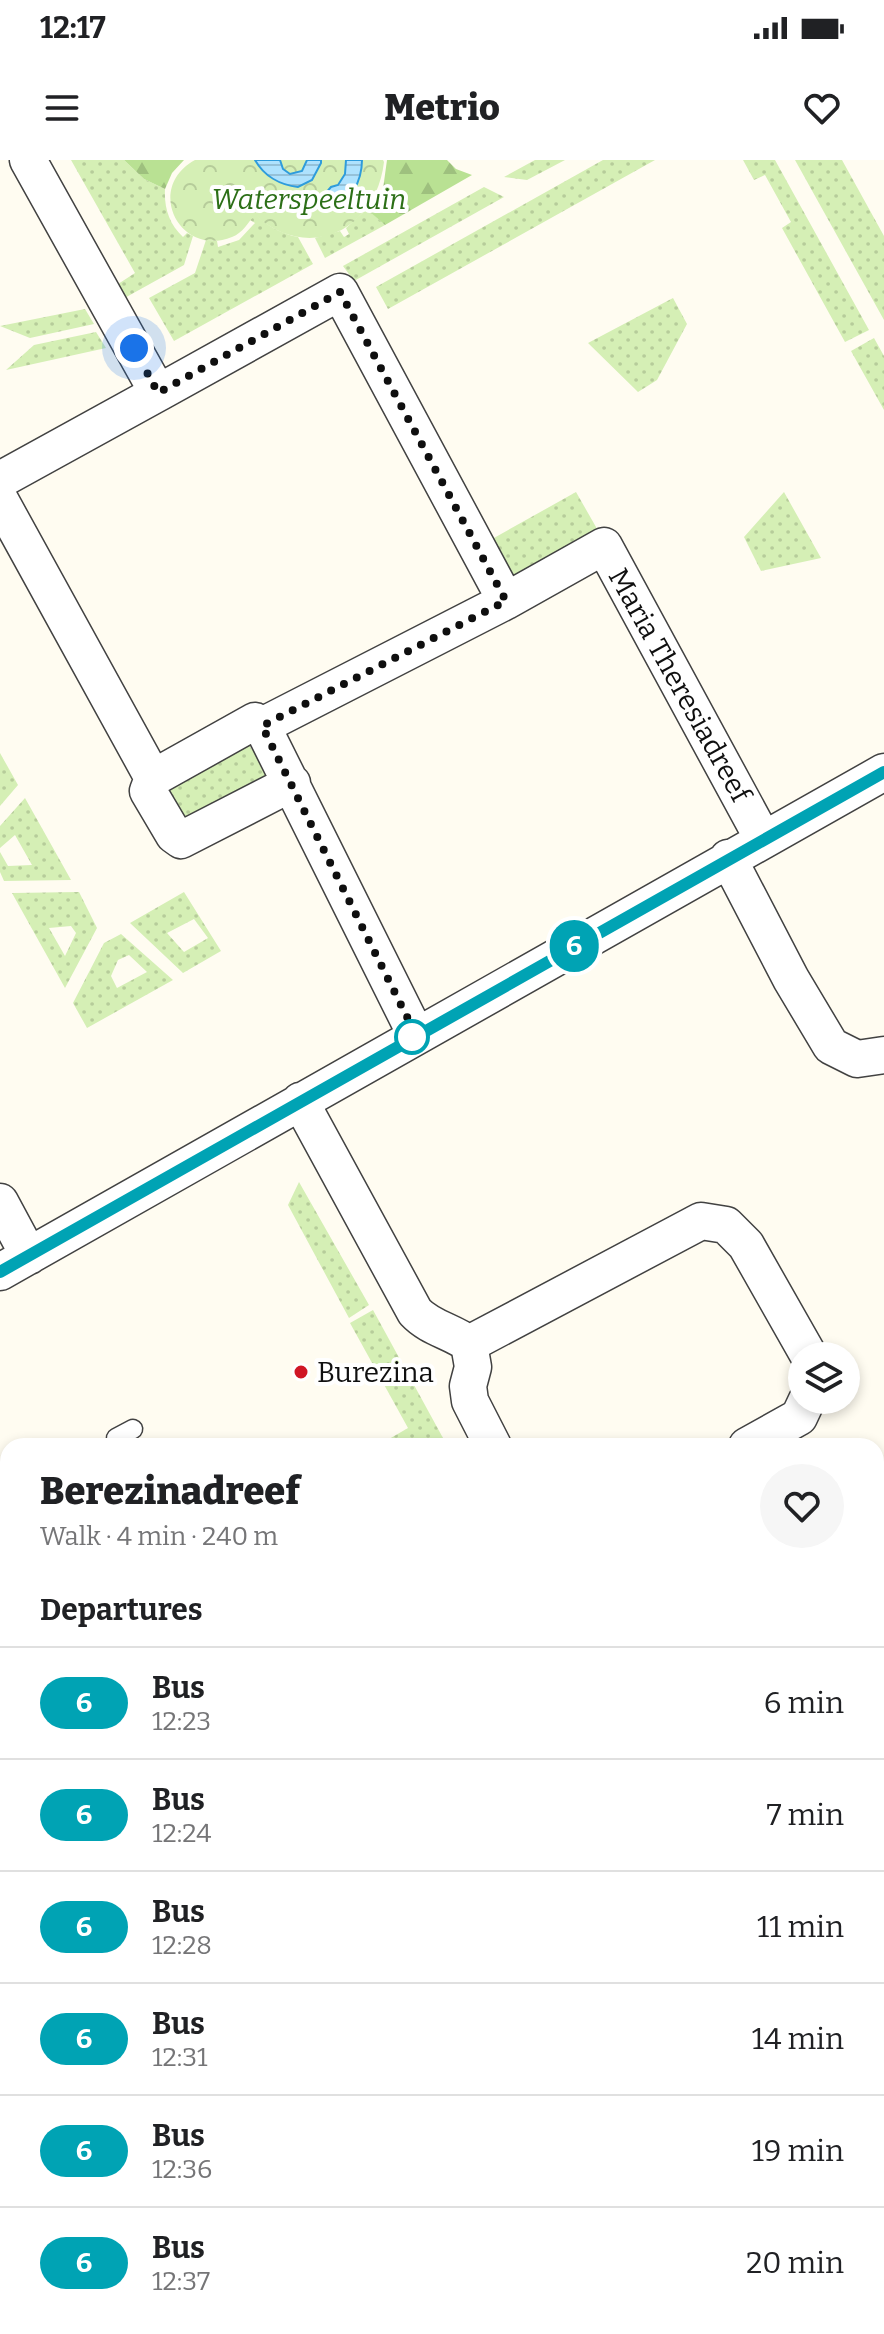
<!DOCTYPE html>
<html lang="en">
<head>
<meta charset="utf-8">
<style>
	body { margin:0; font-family:Bitter,serif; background:#f6f6f6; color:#202124; height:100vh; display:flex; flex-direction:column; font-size:30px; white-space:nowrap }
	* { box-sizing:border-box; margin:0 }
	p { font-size:26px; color:#757577 }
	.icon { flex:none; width:44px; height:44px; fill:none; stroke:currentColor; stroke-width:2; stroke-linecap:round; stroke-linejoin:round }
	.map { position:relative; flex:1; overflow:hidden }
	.drawer { position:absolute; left:0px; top:1278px; width:884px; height:896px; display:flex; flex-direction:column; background:#fff; border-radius:24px 24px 0 0; box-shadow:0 4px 12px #0003 }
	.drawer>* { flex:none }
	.badge { padding:0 16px; border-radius:26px; font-size:28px; line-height:52px }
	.buttons { position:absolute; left:788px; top:1182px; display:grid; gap:16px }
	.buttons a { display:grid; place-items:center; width:72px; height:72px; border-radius:50%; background:#fff; box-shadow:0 4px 12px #0003; font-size:40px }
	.you { position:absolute; width:40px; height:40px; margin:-20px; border:6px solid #fff; border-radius:50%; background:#1a73e8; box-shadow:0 0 0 12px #1a73e833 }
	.map>.badge { position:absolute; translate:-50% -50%; box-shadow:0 0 0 4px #fff }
	h2 { padding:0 40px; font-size:30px; line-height:72px }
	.round { display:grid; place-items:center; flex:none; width:84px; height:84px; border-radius:42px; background:#f6f6f6 }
	.head { display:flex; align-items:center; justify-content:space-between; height:136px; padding:0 40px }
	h1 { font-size:38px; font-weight:800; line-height:60px }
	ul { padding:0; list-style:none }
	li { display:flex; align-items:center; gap:24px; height:112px; padding:0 40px; border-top:2px solid #e0e0e0 }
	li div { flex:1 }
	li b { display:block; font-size:30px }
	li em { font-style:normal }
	li .badge { min-width:88px; font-weight:700; text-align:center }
	.status { display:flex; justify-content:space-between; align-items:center; height:56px; padding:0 40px; background:#fff; direction:ltr }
	.status svg { height:22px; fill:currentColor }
	header { display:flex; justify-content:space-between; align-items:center; height:104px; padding:0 40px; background:#fff; font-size:36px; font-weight:800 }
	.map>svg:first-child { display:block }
</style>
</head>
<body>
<div class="status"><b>12:17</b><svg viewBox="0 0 49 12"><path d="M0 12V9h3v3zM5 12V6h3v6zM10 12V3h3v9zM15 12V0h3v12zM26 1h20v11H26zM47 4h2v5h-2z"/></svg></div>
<header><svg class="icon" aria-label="menu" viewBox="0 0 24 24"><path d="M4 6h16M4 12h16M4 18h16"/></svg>Metrio<svg class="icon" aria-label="heart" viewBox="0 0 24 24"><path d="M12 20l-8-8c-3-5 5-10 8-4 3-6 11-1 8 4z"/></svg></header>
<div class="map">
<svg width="884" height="2174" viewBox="0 0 884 2174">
	<defs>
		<pattern id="grass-dots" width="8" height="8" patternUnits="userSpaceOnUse" patternTransform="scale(2)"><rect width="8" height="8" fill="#d5efb5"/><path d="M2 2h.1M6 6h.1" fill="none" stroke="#b6cc9a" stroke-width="1.8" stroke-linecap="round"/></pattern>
		<pattern id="forest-firs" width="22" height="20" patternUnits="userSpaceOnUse" patternTransform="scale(2)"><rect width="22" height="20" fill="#b9e193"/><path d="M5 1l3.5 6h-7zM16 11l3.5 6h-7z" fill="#9ec07e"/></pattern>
		<pattern id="park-crowns" width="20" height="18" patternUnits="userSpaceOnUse" patternTransform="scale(2)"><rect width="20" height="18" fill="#d5efb5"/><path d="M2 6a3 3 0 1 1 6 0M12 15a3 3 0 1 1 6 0" fill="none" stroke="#b6cc9a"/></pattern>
		<pattern id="water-rules" width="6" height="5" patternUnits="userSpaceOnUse" patternTransform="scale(2)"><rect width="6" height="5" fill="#afe2fd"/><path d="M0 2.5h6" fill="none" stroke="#95c1d8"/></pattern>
	</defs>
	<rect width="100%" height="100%" fill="#fffcf1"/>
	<path fill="url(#grass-dots)" fill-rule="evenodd" d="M71,0H124L144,19L165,29C164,48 169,64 183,77L187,73L193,76L184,105L121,140L115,126L135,113Z
		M535,0H565L527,20L504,17Z
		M603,0H655L388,149L376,127Z
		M743,0H775L869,170L845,182L782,68L791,62L765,15L754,20Z
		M795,0H842L884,76V160Z
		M484,27L504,37L354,121L343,106Z
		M367,49L385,65L325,98L315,78L340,71L344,77L349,74L346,68Z
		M255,54C267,66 282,74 298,77L313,104L174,181L149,138L195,113L206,80L217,81L218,87L239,80L253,65L255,63L250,60Z
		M673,138L687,164L657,220L638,232L588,183Z
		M85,149L94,164L30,178L0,166Z
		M96,172L106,188L6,210L34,185Z
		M874,178L884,196V250L851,191Z
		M576,332L600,374L509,425L485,383Z
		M784,332L821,398L761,411L744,377Z
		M245,577L252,590L258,588L273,616L182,667L158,624Z
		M0,593L18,625L0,646Z
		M25,638L71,720L4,721L0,712V692L8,706L32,705L15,675L0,688V666Z
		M79,732L97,768L65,828L12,733ZM71,766L76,773L65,796L49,768Z
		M184,732L221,791L183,813L130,763ZM194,759L208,778L184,792L167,773Z
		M121,774L173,820L87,868L73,843L104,783ZM129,795L147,812L117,828L111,816L118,800Z
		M299,1022L369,1145L349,1158L288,1045Z
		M373,1150L443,1278L429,1286H377L408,1268L350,1163Z
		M8,1714V1889L0,1874V1719Z
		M884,1848V1930L876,1916V1852Z
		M876,2045L884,2061V2113L876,2099Z
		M884,2141V2174H826L840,2166H876V2146Z
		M488,2166H677L661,2174H474Z"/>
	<path fill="url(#forest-firs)" d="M124,0H184L172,13L165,29L144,19Z
		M387,0H447L456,9L472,15L385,65L370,52L383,29Z"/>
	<path fill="url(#park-crowns)" d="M195,0H383L384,2C376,71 308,103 255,55C248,62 243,73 232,77C180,98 144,28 195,0Z"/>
	<path fill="url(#water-rules)" stroke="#2e9cdc" stroke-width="2" d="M255,0H280L283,9L290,14L302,11L307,0H321V3L312,20L298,27C280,25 264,16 255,0Z
		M346,0H362C362,18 350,51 328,45L325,34L331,27L338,25L345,14Z
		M677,2166H840L826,2174H661Z"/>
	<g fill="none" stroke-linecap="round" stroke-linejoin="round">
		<g stroke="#424242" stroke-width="21">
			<path id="lane" d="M116,1278L133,1269"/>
		</g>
		<g stroke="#424242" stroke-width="39">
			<path id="street" d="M158,233L340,132L506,441
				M0,320L158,233L28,0
				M0,340L153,618L148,631L174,675L181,680L292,623
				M262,566L416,875
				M153,618L255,561L262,566L506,441L604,386L763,679
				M728,698L791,819L831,886L857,899L884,895
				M300,941L415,1152C430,1168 451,1171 469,1184L473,1207L468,1226L470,1241L493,1286
				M0,1042L29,1096
				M0,1112L884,612
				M469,1184L701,1061L726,1065L746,1085L809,1196
				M747,1286L799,1257L807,1240
				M876,1544L884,1539
				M0,1576L8,1572
				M876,1972L884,1987
				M355,2174L370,2166"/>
		</g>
		<use href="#lane" stroke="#fff" stroke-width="18"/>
		<use href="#street" stroke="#fff" stroke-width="36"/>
	</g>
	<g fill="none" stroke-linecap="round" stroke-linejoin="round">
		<g stroke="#fff" stroke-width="18">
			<path id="line" d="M0,1112L884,612"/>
		</g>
		<use href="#line" stroke="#00a3b4" stroke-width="12"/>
		<path stroke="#0f0f0f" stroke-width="8" stroke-dasharray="0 14.4" d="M134,188L158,233L340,132L506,441L262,566L416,875L412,877"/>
	</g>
	<circle fill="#fff" stroke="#00a3b4" stroke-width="4" cx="412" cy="877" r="16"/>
	<circle fill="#d01625" stroke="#fff" stroke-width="3" cx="301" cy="1212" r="8"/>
	<g text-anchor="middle" stroke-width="8" stroke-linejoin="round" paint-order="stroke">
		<g font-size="28" font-style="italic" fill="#2c6f17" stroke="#fff">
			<text x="309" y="49">Waterspeeltuin</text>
		</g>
		<g font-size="28" fill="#0f0f0f" stroke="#fff">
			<text transform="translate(680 525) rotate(61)" y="10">Maria Theresiadreef</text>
		</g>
		<g font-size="28" fill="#0f0f0f" stroke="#fff" text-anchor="start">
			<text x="317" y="1222">Burezina</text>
		</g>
	</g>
</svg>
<div class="buttons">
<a><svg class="icon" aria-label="layers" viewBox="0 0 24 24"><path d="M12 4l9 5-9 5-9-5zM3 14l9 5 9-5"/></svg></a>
</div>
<div class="you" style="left:134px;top:188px"></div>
<b class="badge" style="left:574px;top:786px;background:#00a3b4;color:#fff">6</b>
<section class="drawer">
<div class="head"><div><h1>Berezinadreef</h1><p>Walk · 4 min · 240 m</p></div><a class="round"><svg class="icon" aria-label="heart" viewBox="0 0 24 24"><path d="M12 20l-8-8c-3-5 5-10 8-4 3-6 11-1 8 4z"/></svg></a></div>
<h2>Departures</h2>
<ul>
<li><span class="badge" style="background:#00a3b4;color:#fff">6</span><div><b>Bus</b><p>12:23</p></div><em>6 min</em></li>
<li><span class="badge" style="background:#00a3b4;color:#fff">6</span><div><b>Bus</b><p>12:24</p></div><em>7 min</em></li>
<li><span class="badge" style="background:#00a3b4;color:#fff">6</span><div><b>Bus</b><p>12:28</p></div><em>11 min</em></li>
<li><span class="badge" style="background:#00a3b4;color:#fff">6</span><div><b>Bus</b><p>12:31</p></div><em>14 min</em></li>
<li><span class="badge" style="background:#00a3b4;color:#fff">6</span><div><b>Bus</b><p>12:36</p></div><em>19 min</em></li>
<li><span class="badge" style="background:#00a3b4;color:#fff">6</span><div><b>Bus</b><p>12:37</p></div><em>20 min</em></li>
</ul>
</section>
</div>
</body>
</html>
